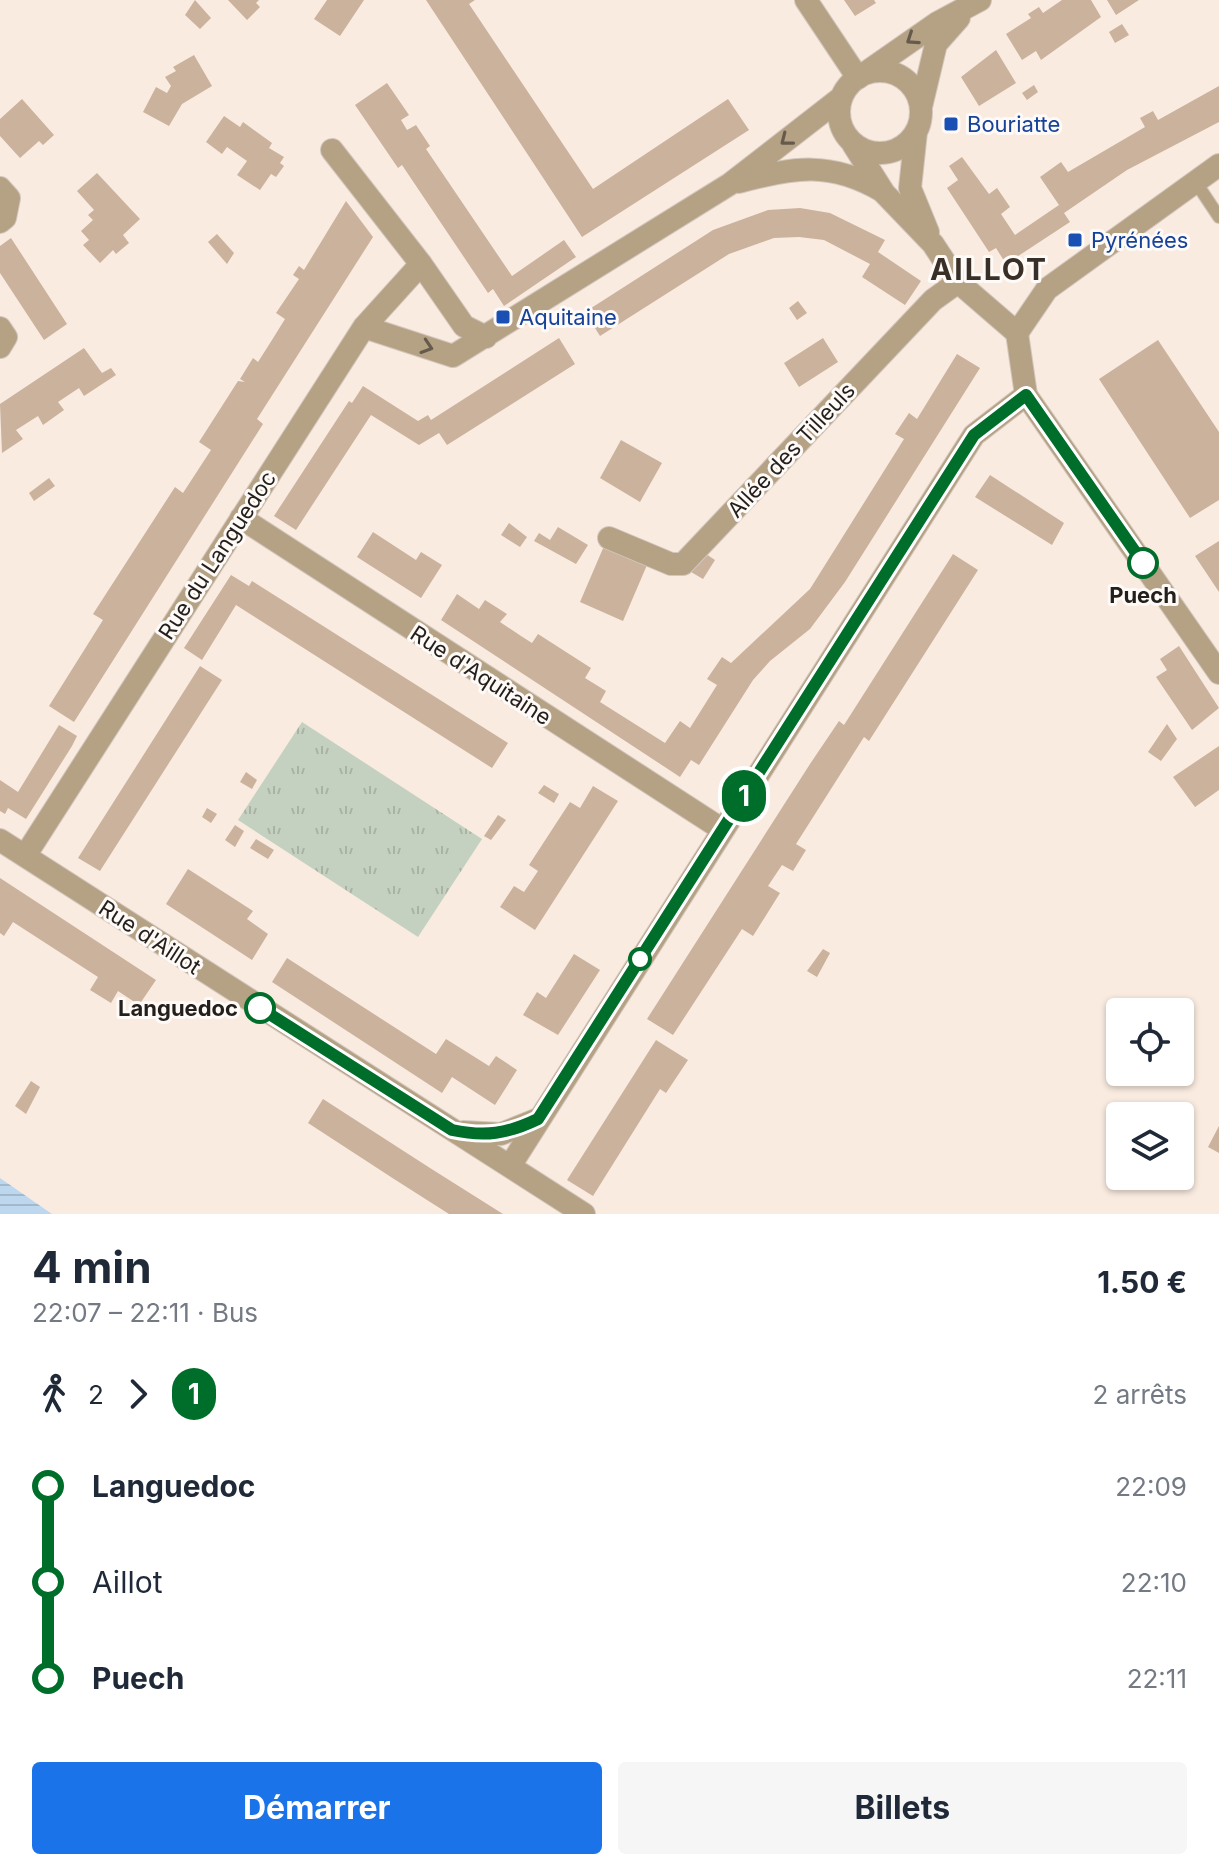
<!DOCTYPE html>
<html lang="fr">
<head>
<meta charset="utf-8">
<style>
	body { margin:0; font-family:Inter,sans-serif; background:#f6f6f7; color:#1f2937; height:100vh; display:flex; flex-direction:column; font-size:30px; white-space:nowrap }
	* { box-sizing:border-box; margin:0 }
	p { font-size:26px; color:#747a83 }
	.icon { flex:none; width:44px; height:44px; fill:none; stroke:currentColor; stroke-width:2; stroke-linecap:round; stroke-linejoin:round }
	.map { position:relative; height:1214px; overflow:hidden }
	.sheet { display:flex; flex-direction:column; background:#fff; flex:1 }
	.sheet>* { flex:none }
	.badge { padding:0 16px; border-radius:26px; font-size:28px; line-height:52px }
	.tools { position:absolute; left:1106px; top:998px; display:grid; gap:16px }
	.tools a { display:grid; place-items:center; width:88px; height:88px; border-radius:8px; background:#fff; box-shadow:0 2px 6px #0004; font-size:40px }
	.map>.badge { position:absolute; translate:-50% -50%; box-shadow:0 0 0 4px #fff }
	.legs { display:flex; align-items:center; gap:12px; height:88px; padding:0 32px; font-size:26px }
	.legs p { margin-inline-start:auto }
	.overview { display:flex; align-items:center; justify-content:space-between; height:136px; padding:0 32px }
	h1 { font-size:44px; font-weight:700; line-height:60px }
	.button { display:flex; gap:16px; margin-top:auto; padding:16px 32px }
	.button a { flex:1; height:92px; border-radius:8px; background:#1a73e8; color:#fff; font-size:32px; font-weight:700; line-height:92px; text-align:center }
	.button a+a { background:#f6f6f7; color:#1f2937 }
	ul { padding:0 32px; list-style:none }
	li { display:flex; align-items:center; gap:28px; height:96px; font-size:30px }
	li i { display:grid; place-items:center; width:12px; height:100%; margin:0 10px; background:currentColor }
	li i::after { content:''; width:20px; height:20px; margin:-10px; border:6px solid; border-radius:50%; background:#fff }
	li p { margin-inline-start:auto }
	li:first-child i { background:linear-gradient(#0000 50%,currentColor 0) }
	li:last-child i { background:linear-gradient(currentColor 50%,#0000 0) }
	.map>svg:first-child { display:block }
</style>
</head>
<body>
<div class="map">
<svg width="1219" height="1214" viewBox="0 0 1219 1214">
	<defs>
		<pattern id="grass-tufts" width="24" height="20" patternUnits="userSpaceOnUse" patternTransform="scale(2)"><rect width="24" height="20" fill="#c5d1c0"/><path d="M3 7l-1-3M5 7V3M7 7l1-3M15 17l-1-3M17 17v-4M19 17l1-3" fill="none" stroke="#a9b3a4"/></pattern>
		<pattern id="water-rules" width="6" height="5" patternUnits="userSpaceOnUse" patternTransform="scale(2)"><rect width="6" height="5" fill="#bdd8ee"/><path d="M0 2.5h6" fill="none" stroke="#a2b9cc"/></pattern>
	</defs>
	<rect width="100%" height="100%" fill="#f9ebe0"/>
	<path fill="url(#grass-tufts)" d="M302,722L482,839L418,937L238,820Z"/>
	<path fill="url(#water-rules)" d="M0,1178L52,1214H0Z"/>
	<path fill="#cbb29c" d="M195,0L211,18L200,29L185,15Z
		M228,0H259L256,3L260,7L247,20Z
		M327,0H364L340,36L314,19Z
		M426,0H475L469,4L593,189L728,99L749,130L582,237Z
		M844,0H874L876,3L855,16Z
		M1062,0H1091L1101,17L1041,60L1036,51L1022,60L1006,34L1031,18L1028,14L1039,7L1043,13Z
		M1107,0H1139L1116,15Z
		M1122,24L1129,35L1115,43L1109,32Z
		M996,50L1016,83L979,106L961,77Z
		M194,55L212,86L182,104L169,126L143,112L156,87L167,93L171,86L165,77L176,71L173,67Z
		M387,83L409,115L401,120L407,130L416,125L430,146L426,149L512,276L564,240L576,257L504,306L493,289L488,293L402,165L398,168L355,105Z
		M1034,85L1038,92L1027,100L1022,93Z
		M1219,86V122L1127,170L1064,213L1070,222L1006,264L996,248L989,252L947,188L958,180L949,166L962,157L989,194L997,188L1010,207L1001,214L1015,235L1059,205L1040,177L1061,162L1068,172L1145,127L1140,118L1153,111L1158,120Z
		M22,99L54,135L43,145L39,141L20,158L0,136V119Z
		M224,116L240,127L243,122L272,143L269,148L284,157L280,163L284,166L276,177L271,174L260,190L237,175L247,161L227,147L222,154L206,142Z
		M97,173L140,219L123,235L129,243L116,254L113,250L100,263L83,245L89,240L81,231L93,220L88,215L94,210L77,191Z
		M346,201L373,237L257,419L263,424L74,722L49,706L103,620L93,614L175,487L183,493L211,450L199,442L238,381L245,382L240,379L253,358L258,362L272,340L285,319L276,313L299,279L293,275L299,266L304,270Z
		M800,208L830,213L885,240L878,252L921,281L905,305L862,277L870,264L824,240L799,237L774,238L729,254L600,336L585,312L713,230L768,210Z
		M217,234L234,253L227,264L208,242Z
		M11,238L67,324L44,340L0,273V246Z
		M798,301L807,313L797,320L789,308Z
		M559,338L575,364L447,445L439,433L419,445L371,415L296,530L274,516L349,401L352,403L363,386L418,421L428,415L431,420Z
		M823,338L838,362L799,387L784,363Z
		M1158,340L1219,432V500L1190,518L1099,379Z
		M84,348L102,373L111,368L116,375L84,396L79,388L58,402L64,410L43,425L38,416L16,430L23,439L2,453L0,404Z
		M957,354L980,368L845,582L810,629L770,661L753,680L699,765L691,760L680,777L441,620L457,594L479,609L485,600L507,614L500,622L521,636L532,643L538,634L591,668L585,678L606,691L600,702L665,743L680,721L690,728L717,685L707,679L722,657L731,663L810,589L904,439L895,434L909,413L917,419Z
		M621,440L662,463L640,502L600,478Z
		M990,475L1064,523L1052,545L975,497Z
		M49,478L55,486L34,501L29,493Z
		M509,523L527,537L520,547L501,535Z
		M558,527L588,545L576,564L534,541L539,533L550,540Z
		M373,532L416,560L421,552L442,565L421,598L357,557Z
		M1219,541V592L1195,556Z
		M604,546L647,565L623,621L580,602Z
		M703,552L715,560L703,579L691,572Z
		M953,554L978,570L869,741L864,737L796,844L806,850L793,871L782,865L768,886L780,893L753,936L742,929L673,1035L647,1019L810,764L839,721L844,725Z
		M231,575L249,586L252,581L508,743L492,768L236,605L202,660L184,648Z
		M1179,646L1219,708L1192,730L1156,677L1167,670L1160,659Z
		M200,666L222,680L100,871L78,858Z
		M1167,724L1177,739L1161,761L1148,752Z
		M59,725L77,736L72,746L26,819L8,808L5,814L0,811V780L18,792Z
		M1219,746V790L1195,807L1173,777Z
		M246,772L257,780L252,789L240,782Z
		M544,785L559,794L554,803L538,793Z
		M593,786L618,801L535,930L500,907L514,886L524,892L538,871L529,865L570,802L580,808Z
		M207,808L217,814L211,823L202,817Z
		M498,815L506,820L491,840L484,836Z
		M235,825L244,831L235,847L225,840Z
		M256,839L274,850L268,859L250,848Z
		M188,869L253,911L247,919L268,934L252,960L166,904Z
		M0,878L156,980L139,1005L118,991L111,1003L90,990L98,977L13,922L4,936L0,933Z
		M823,949L830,953L817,977L807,971Z
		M574,954L600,970L558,1035L523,1015L537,992L546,998Z
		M287,958L436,1054L446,1039L489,1066L496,1056L517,1070L495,1105L452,1077L442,1093L272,982Z
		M656,1040L688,1060L666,1093L660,1089L593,1196L567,1180Z
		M31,1081L40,1087L26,1114L15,1106Z
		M323,1099L430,1168L503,1214H449L394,1179L308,1123Z
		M1219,1126V1153L1208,1147Z"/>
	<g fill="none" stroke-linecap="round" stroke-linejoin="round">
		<g stroke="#d3c6bd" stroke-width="14">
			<path id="service" d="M1195,181L1219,217"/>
		</g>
		<g stroke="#d3c6bd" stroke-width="24">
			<path id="minor" d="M806,0L858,78L937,23L980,0
				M839 112a41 41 0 1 1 82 0a41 41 0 1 1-82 0Z
				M921,107L936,44L959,18
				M916,132L910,188L928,232
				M853,144L884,193L933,244L958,282L1017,333L1047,289L1219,165
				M332,150L421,264L464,326L486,337
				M739,182C794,167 831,161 882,191
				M0,188L9,198L5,218L0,222
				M364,327L453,356L730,184L842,97
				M0,328L6,337L0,347
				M241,518L723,830
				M609,538L671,564H683L933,300L958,282
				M0,840L584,1214
				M25,856L364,327L421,264
				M463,1132L501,1134L538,1119
				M510,1166L974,435L1026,395"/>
		</g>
		<g stroke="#d3c6bd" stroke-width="24">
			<path id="tertiary" d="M1017,333L1026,395L1219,673"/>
		</g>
		<use href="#service" stroke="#b5a285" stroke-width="12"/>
		<use href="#minor" stroke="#b5a285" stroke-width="22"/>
		<use href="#tertiary" stroke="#b5a285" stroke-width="22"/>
	</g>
	<defs><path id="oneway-chevron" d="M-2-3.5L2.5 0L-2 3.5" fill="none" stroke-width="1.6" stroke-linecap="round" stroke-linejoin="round" transform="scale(2)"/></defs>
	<g stroke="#655a4b">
		<use href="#oneway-chevron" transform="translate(912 39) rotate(146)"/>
		<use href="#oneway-chevron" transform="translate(786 140) rotate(142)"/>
		<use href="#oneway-chevron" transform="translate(427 347) rotate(18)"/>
	</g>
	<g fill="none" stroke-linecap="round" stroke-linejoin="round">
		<g stroke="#fff" stroke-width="18">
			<path id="line-1" d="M260,1008L452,1130C485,1137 507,1134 538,1119L974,435L1026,395L1143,563"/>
		</g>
		<use href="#line-1" stroke="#006e2b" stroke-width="12"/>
	</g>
	<g fill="#1a4fb4" stroke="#fdfaf8" stroke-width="3">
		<rect x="943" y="116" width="16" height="16" rx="4"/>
		<rect x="1067" y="232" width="16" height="16" rx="4"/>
		<rect x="495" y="309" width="16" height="16" rx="4"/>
	</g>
	<g fill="#fff" stroke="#006e2b" stroke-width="4">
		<circle cx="1143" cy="563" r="14"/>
		<circle cx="640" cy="959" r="10"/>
		<circle cx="260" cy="1008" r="14"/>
	</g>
	<g text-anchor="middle" stroke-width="6" stroke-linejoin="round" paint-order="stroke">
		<g font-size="22" fill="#164399" stroke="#fdfaf8" text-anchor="start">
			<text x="967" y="132">Bouriatte</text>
			<text x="1091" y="248">Pyrénées</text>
			<text x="519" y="325">Aquitaine</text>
		</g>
		<g font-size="22" fill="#241f1b" stroke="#fdfaf8">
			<text transform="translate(791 450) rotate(-47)" y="8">Allée des Tilleuls</text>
			<text transform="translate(217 555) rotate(-57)" y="8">Rue du Languedoc</text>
			<text transform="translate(481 675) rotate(33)" y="8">Rue d'Aquitaine</text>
			<text transform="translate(150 937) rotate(33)" y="8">Rue d'Aillot</text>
		</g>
		<g font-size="22" font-weight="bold" fill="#241f1b" stroke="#fdfaf8">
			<text x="1143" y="603">Puech</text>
			<text x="238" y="1016" text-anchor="end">Languedoc</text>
		</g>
		<g font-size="30" font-weight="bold" letter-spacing="2" fill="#392f26" stroke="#fdfaf8">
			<text x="989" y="280">AILLOT</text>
		</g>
	</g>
</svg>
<div class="tools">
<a><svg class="icon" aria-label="locate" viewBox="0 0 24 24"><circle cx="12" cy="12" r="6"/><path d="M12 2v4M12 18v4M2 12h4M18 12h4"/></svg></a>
<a><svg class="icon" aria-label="layers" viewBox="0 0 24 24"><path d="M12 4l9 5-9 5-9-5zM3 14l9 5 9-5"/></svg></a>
</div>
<b class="badge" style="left:744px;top:796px;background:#006e2b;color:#fff">1</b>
</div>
<section class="sheet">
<div class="overview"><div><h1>4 min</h1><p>22:07 – 22:11 · Bus</p></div><b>1.50 €</b></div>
<div class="legs"><svg class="icon" aria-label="walk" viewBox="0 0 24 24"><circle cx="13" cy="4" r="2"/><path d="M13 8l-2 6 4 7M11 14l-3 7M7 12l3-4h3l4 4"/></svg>2<svg class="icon" aria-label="forward" viewBox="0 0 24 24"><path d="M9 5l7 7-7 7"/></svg><b class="badge" style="background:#006e2b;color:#fff">1</b><p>2 arrêts</p></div>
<ul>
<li><i style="color:#006e2b"></i><b>Languedoc</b><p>22:09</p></li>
<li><i style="color:#006e2b"></i><span>Aillot</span><p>22:10</p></li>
<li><i style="color:#006e2b"></i><b>Puech</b><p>22:11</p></li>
</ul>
<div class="button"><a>Démarrer</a><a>Billets</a></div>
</section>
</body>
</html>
